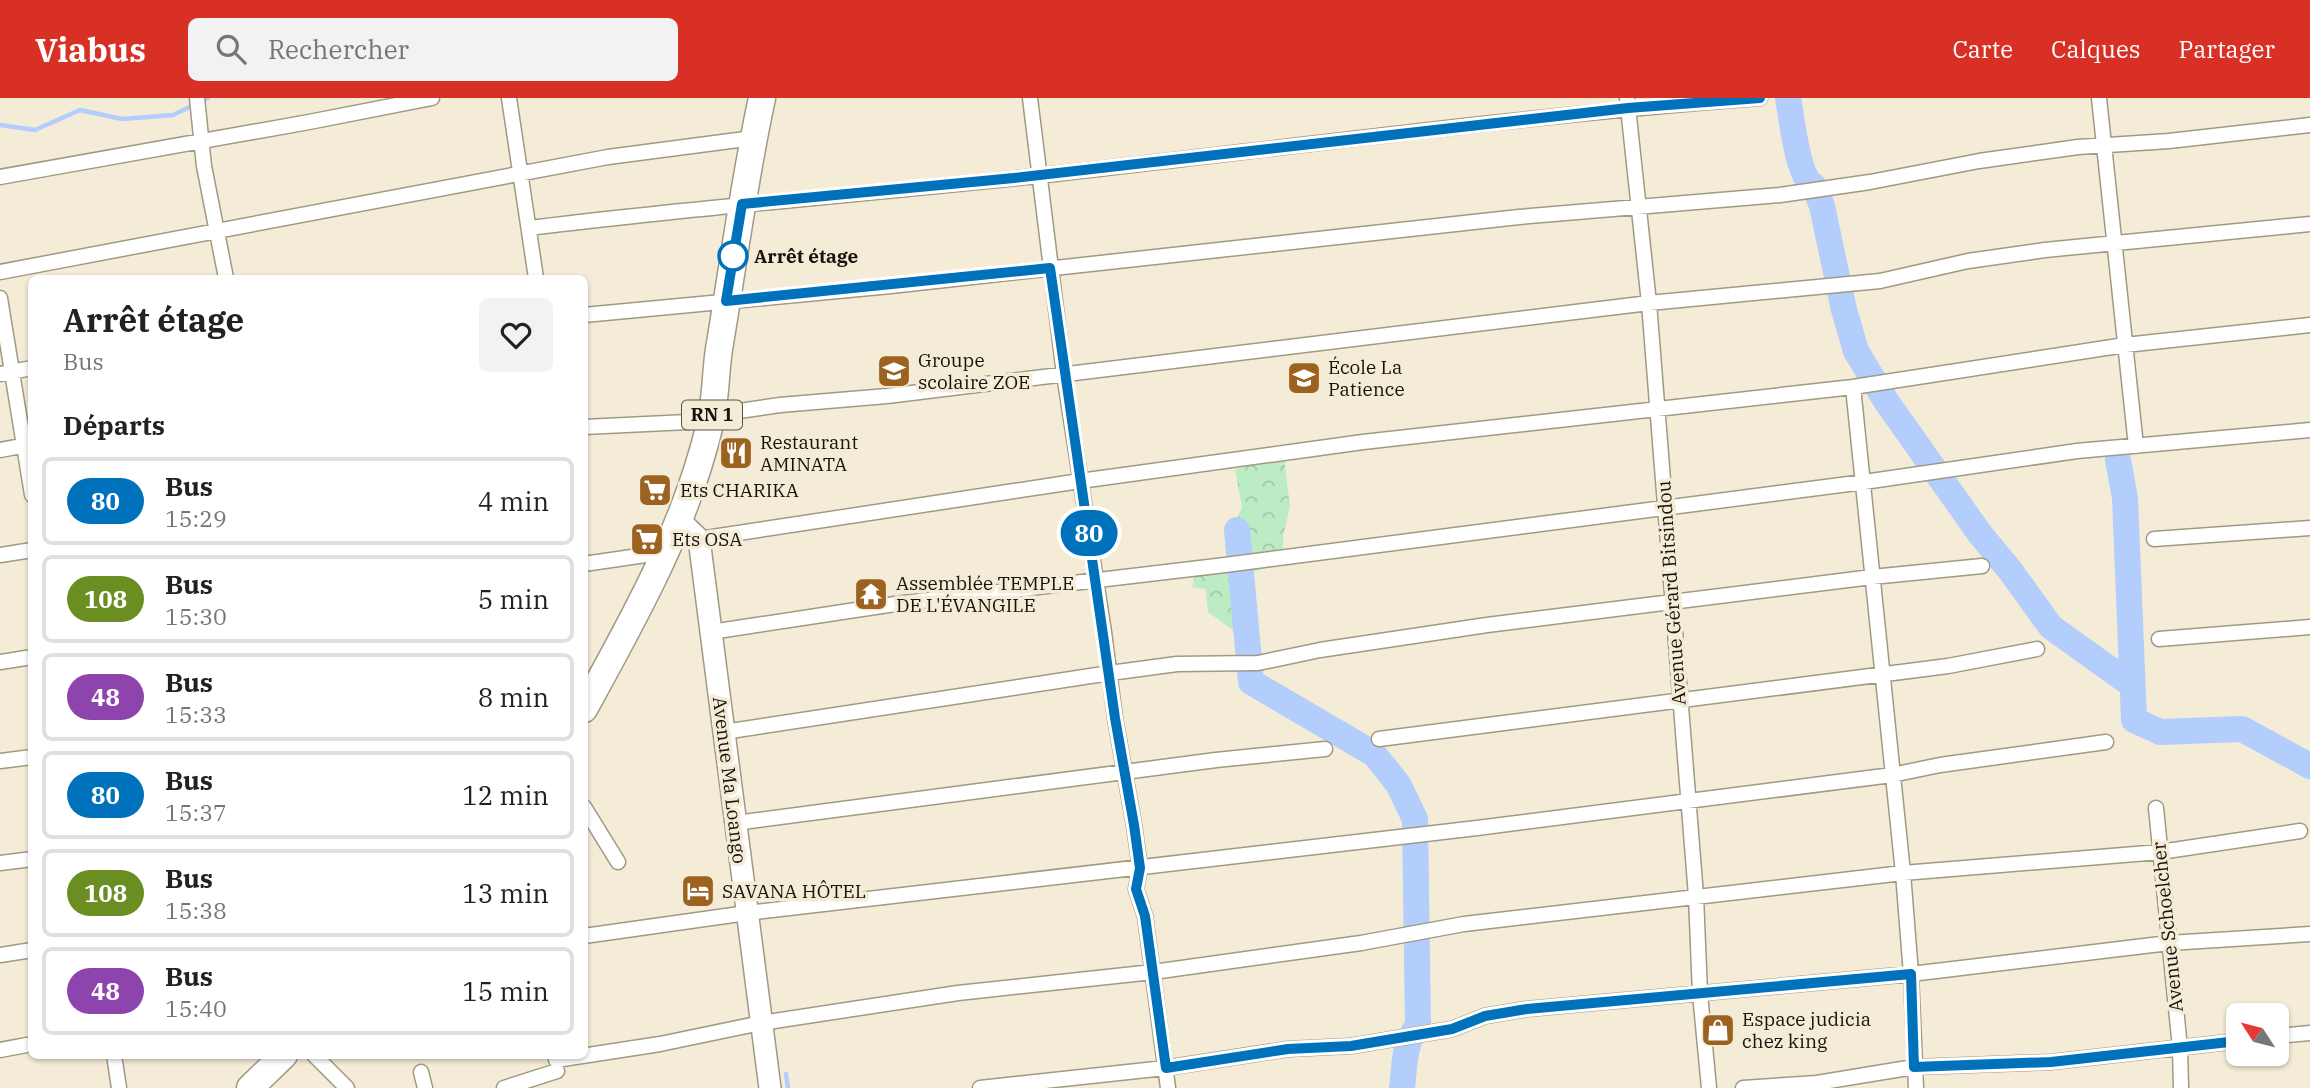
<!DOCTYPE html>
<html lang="fr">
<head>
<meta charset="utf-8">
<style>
	body { margin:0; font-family:"IBM Plex Serif",serif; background:#f2f2f2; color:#222; height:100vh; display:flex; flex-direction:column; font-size:26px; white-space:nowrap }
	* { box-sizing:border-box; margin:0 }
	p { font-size:23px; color:#767676 }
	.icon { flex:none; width:38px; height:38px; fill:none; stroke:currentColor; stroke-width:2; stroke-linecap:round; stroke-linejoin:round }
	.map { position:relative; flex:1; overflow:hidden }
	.side { position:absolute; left:28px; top:177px; width:560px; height:784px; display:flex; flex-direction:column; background:#fff; border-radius:10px; box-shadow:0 2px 5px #0004 }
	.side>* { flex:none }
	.badge { padding:0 14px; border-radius:23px; font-size:24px; line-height:46px }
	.needle { width:46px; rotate:306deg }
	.fabs { position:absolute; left:2226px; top:905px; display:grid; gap:14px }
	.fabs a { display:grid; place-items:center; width:63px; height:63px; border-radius:10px; background:#fff; box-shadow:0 2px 5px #0004; font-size:35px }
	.map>.badge { position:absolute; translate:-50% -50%; box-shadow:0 0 0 4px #fff }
	h2 { padding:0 35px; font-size:26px; line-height:63px }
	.round { display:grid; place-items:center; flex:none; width:74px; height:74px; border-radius:10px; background:#f2f2f2 }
	.head { display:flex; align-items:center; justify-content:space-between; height:119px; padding:0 35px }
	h1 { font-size:33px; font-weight:700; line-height:52px }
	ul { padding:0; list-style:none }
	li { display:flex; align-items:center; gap:21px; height:88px; margin:0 14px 10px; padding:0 21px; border:4px solid #e0e0e0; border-radius:10px }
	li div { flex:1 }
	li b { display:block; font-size:26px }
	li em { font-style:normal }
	li .badge { min-width:77px; font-weight:700; text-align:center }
	header { display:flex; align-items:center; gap:42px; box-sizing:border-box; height:98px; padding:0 35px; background:#d93025; color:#fff }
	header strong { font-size:33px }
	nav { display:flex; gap:38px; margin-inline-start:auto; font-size:24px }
	.search { width:490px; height:63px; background:#f2f2f2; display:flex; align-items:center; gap:18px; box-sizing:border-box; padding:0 24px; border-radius:10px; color:#767676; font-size:26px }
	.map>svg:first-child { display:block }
</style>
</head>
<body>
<header>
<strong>Viabus</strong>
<div class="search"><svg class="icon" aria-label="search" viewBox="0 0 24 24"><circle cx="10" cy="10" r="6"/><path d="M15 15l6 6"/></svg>Rechercher</div>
<nav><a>Carte</a><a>Calques</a><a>Partager</a></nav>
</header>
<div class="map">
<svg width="2310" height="990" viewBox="0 0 2310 990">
	<defs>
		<pattern id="forest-crowns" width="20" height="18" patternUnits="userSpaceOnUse" patternTransform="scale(1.75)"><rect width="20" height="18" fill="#bcecc4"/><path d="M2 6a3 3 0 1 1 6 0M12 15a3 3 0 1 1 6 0" fill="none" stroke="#a1caa7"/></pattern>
	</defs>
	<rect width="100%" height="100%" fill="#f4ecd7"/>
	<path fill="url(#forest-crowns)" d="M1284,360L1290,408L1283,439V459L1263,471L1236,478L1241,503L1254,532L1237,535L1208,514L1205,491L1192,489L1197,471L1228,468L1232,453L1243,446L1233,429L1242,410L1235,371Z"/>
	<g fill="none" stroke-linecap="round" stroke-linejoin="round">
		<path stroke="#b3cdfd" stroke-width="4.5" d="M0,27L35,32L80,12L122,21L173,17L208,0
			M786,976L788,990"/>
		<path stroke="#b3cdfd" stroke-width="26" d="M1788,0C1792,20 1797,79 1814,88L1822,108L1844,212L1856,253L1886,303L1980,436L2009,471L2051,529L2132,587
			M2118,362L2125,400L2134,622L2160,634L2242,631L2310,668
			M1237,432L1251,584L1374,656L1398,686L1415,721L1418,928C1403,946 1405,968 1402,990"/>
		<g stroke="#a09985" stroke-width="17">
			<path id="street" d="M197,0L204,68L226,180
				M509,0L536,180
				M1030,0L1064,276L1104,534L1115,620L1134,727L1140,770L1136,791L1145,818L1168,990
				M1627,0L1649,205L1696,798L1700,896L1709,990
				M2099,0L2136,348
				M0,79L309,24L432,0
				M530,130C698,109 868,96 1037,78C1278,51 1518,18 1760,0
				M0,174L608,59L753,40
				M0,200L32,397
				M584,217L891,188L1519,119L1780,97L1870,84L1979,63L2078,49L2169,43L2310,27
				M0,276L32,270
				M1853,289L1903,775L1911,876L1916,990
				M584,329L688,324L712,317L780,307L887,298L1649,205L1880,183L1968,163L2045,152L2310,126
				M0,352L32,346
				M699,441L1080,383L1363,344L1853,289L2125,247L2310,227
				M2154,441L2310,430
				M0,457L32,452
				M584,466L666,454
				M711,534L895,506L1225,467L1864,384L2077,353L2310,332
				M2159,541L2310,529
				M0,564L32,559
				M724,634L1110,575L1177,566L1258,565L1320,552L1487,527L1872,479L1982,468
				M1379,641L1948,568L2037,551
				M0,663L32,659
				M584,709L618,764
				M2156,710L2180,950L2181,990
				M735,725L1216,662L1325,651
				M0,765L32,761
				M584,838L747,815L1477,730L1892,677L1940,667L2106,644
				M0,857L32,852
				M2277,938L2310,935
				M0,952L32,946
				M114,957L119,990
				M314,957L347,990
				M556,962L660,946L761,925L958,895L1153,874L1361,845L1464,826L1903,775L2160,754L2300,733
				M421,974L425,990
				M504,990L557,973
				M980,990L1165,970L1288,951L1351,948L1452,931L1485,918L1527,911L1911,876L2169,845L2310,836
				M1743,990L1817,985L1914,969L2051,964L2238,943"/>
		</g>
		<g stroke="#a09985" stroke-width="24">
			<path id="secondary" d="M680,423L699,441L770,990"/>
		</g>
		<g stroke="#a09985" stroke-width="29">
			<path id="highway" d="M584,611C634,520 684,432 709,330C716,304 715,278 719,251C733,168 744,83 762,0
				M250,990L284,957"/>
		</g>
		<use href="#street" stroke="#fff" stroke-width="14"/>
		<use href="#secondary" stroke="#fff" stroke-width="21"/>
		<use href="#highway" stroke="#fff" stroke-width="26"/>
	</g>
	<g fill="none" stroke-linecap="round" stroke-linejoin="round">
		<g stroke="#fff" stroke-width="16">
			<path id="line" d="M1760,0L1628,10L1014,80L742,106L726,203L1050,170L1115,620L1134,727L1140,770L1136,791L1145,818L1166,970L1288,951L1351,948L1452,931L1485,918L1527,911L1911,876L1914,969L2051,964L2238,943"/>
		</g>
		<use href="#line" stroke="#0072bc" stroke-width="10"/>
	</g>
	<defs>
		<g id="school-square" transform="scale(1.75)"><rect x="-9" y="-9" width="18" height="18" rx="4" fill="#9b631f" stroke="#f4ecd7"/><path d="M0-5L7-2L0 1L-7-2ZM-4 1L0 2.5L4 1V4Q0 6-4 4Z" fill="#fff"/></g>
		<g id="restaurant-square" transform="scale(1.75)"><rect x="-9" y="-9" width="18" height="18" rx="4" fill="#9b631f" stroke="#f4ecd7"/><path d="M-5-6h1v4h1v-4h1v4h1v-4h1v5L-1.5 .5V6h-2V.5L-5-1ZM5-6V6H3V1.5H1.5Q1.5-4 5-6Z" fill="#fff"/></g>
		<g id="supermarket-square" transform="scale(1.75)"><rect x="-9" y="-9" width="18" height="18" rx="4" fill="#9b631f" stroke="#f4ecd7"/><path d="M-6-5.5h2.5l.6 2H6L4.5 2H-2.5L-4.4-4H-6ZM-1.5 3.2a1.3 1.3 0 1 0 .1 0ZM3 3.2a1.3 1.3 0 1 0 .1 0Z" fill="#fff"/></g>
		<g id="temple-square" transform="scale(1.75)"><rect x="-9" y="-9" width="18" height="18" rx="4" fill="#9b631f" stroke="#f4ecd7"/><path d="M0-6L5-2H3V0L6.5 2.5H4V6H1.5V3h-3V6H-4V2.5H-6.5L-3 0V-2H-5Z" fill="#fff"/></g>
		<g id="hotel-square" transform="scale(1.75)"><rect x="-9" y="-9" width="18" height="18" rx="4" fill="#9b631f" stroke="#f4ecd7"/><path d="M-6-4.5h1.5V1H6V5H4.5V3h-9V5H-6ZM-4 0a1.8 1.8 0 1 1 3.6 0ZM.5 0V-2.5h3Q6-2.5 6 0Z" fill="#fff"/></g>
		<g id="shop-square" transform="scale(1.75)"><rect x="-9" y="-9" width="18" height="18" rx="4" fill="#9b631f" stroke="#f4ecd7"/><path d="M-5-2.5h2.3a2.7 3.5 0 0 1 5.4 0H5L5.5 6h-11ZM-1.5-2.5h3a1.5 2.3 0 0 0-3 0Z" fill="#fff"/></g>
	</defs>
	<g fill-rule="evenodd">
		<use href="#school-square" x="894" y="273"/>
		<use href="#school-square" x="1304" y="280"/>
		<use href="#restaurant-square" x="736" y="355"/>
		<use href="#supermarket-square" x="655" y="392"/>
		<use href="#supermarket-square" x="647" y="441"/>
		<use href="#temple-square" x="871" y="496"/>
		<use href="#hotel-square" x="698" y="793"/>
		<use href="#shop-square" x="1718" y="932"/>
	</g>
	<circle fill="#fff" stroke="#0072bc" stroke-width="3.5" cx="733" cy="158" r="14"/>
	<g text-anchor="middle" stroke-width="7" stroke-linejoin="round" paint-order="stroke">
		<rect fill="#f4ecd7" stroke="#59554a" stroke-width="2" x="682" y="302.5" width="60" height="29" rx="5"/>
		<g font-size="18" font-weight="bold" fill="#17140d">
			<text x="712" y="323">RN 1</text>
		</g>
		<g font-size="19" font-weight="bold" fill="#17140d" stroke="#f4ecd7" text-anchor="start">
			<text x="754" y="165">Arrêt étage</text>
		</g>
		<g font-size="19" fill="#17140d" stroke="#f4ecd7" text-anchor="start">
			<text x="918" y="269">Groupe<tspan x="918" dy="22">scolaire ZOE</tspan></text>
			<text x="1328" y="276">École La<tspan x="1328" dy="22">Patience</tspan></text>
			<text x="760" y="351">Restaurant<tspan x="760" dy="22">AMINATA</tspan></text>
			<text x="680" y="399">Ets CHARIKA</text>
			<text x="672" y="448">Ets OSA</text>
			<text x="896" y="492">Assemblée TEMPLE<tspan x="896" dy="22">DE L'ÉVANGILE</tspan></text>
			<text x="722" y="800">SAVANA HÔTEL</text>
			<text x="1742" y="928">Espace judicia<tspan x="1742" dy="22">chez king</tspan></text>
		</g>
		<g font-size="19" fill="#17140d" stroke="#f4ecd7">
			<text transform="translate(1671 495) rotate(-94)" y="7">Avenue Gérard Bitsindou</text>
			<text transform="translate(730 682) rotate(83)" y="7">Avenue Ma Loango</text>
			<text transform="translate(2167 829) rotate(-96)" y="7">Avenue Schoelcher</text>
		</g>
	</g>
</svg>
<div class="fabs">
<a><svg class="needle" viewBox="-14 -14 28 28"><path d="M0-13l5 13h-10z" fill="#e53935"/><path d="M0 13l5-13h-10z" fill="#767676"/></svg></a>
</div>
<b class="badge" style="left:1089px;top:435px;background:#0072bc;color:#fff">80</b>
<section class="side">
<div class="head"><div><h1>Arrêt étage</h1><p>Bus</p></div><a class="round"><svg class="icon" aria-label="heart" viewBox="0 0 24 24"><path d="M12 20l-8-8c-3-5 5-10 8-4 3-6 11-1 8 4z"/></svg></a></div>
<h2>Départs</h2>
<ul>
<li><span class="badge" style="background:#0072bc;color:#fff">80</span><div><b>Bus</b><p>15:29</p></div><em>4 min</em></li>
<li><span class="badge" style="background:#6b8e23;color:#fff">108</span><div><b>Bus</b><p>15:30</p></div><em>5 min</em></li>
<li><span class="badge" style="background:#8e44ad;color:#fff">48</span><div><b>Bus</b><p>15:33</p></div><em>8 min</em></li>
<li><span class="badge" style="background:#0072bc;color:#fff">80</span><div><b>Bus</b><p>15:37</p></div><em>12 min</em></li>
<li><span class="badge" style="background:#6b8e23;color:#fff">108</span><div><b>Bus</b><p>15:38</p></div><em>13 min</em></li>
<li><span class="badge" style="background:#8e44ad;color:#fff">48</span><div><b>Bus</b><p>15:40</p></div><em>15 min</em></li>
</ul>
</section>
</div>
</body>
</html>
